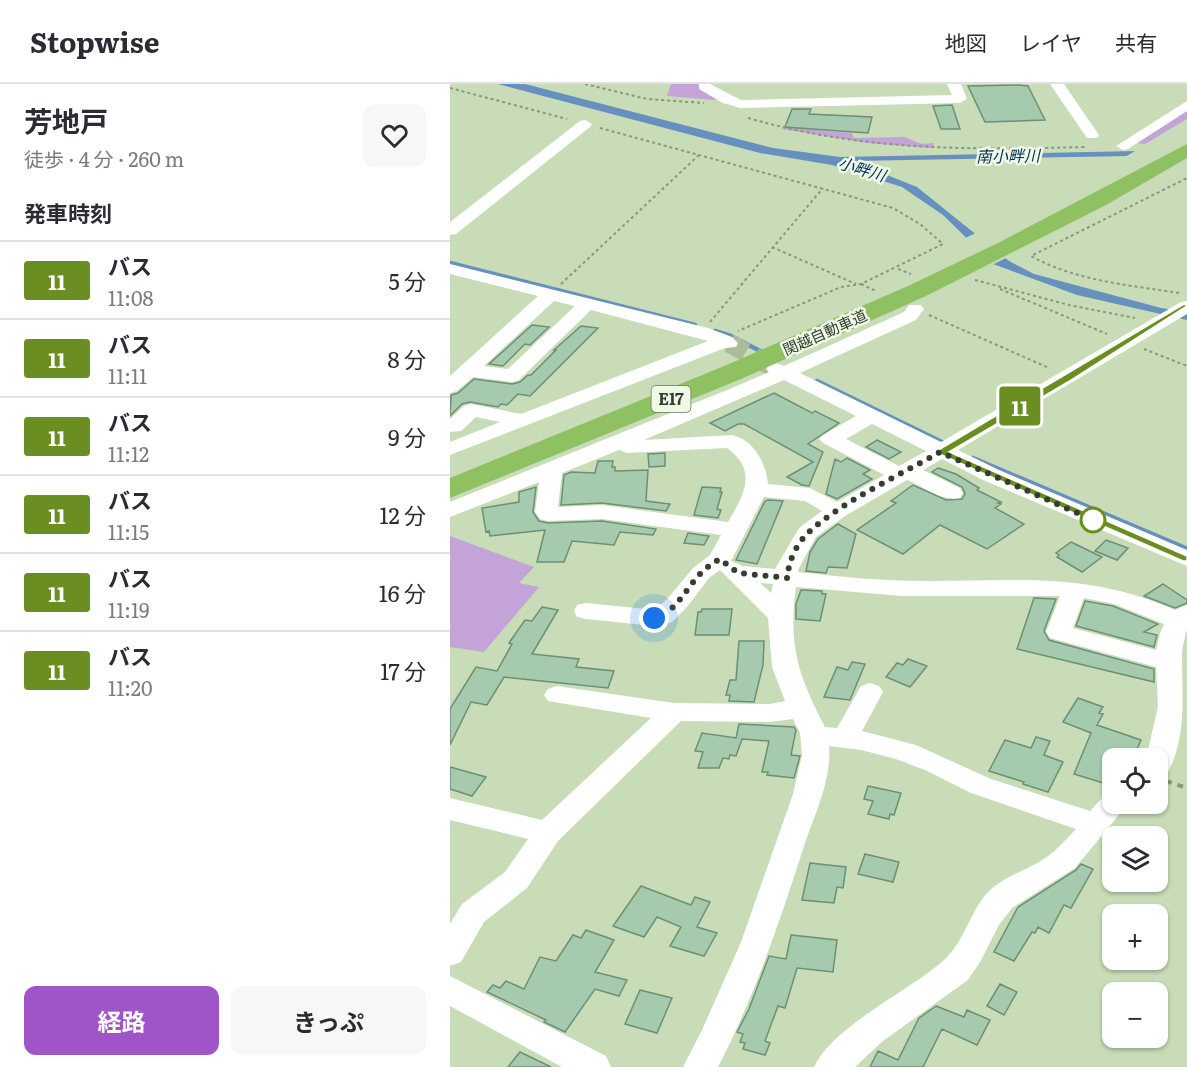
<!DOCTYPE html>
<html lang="ja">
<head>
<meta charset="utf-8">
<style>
	body { margin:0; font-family:Literata,"Noto Sans JP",serif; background:#f7f7f7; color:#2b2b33; height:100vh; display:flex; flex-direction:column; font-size:22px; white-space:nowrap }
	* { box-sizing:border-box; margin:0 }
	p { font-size:20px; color:#7c7c81 }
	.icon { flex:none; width:33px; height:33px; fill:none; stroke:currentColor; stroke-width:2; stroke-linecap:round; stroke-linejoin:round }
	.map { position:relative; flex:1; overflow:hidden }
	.drawer { display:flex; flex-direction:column; background:#fff; width:450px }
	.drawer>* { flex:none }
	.badge { padding:0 12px; border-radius:4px; font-size:21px; line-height:39px }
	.buttons { position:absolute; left:652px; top:664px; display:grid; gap:12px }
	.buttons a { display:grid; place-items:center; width:66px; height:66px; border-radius:12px; background:#fff; box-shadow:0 2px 4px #0004; font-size:30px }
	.you { position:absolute; width:30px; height:30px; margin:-15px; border:4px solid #fff; border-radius:50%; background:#1a73e8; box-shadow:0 0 0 9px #1a73e833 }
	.map>.badge { position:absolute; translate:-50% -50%; box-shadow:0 0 0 3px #fff }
	h2 { padding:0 24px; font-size:22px; line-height:54px }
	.round { display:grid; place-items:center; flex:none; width:63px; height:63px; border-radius:12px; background:#f7f7f7 }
	.overview { display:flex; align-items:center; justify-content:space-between; height:102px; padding:0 24px }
	h1 { font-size:28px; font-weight:700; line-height:45px }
	.button { display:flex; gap:12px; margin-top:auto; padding:12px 24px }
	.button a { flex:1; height:69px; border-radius:12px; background:#9f55c8; color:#fff; font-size:24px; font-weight:700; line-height:69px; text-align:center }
	.button a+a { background:#f7f7f7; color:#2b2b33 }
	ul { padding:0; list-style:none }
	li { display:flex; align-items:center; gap:18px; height:78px; padding:0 24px; border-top:2px solid #e1e1e2 }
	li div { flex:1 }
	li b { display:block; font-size:22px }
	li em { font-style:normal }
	li .badge { min-width:66px; font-weight:700; text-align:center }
	header { display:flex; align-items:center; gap:36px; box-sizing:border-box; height:84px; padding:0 30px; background:#fff; border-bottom:2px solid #e1e1e2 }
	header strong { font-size:28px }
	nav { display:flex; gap:33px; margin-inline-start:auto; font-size:21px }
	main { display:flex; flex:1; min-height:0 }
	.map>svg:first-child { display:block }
</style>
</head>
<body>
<header>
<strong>Stopwise</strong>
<nav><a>地図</a><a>レイヤ</a><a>共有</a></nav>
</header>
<main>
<section class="drawer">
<div class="overview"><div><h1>芳地戸</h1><p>徒歩 · 4 分 · 260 m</p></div><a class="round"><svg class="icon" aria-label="heart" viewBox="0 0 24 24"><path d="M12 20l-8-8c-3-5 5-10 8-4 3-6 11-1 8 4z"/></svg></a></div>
<h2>発車時刻</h2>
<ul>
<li><span class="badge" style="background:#6b8e23;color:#fff">11</span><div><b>バス</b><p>11:08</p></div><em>5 分</em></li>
<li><span class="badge" style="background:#6b8e23;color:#fff">11</span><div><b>バス</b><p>11:11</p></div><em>8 分</em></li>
<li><span class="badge" style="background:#6b8e23;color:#fff">11</span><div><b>バス</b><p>11:12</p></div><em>9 分</em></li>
<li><span class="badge" style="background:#6b8e23;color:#fff">11</span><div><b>バス</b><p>11:15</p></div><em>12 分</em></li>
<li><span class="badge" style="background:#6b8e23;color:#fff">11</span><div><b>バス</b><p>11:19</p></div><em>16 分</em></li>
<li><span class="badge" style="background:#6b8e23;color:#fff">11</span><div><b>バス</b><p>11:20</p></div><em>17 分</em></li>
</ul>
<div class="button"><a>経路</a><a>きっぷ</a></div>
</section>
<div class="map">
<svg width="737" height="983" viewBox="0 0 737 983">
	<rect width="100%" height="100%" fill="#c7dcb7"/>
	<path fill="#c3a3d8" d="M221,0H249L248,3L268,13L265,16L217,12Z
		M737,26V35L695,60L687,59Z
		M334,43L402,49L404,54L454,53L472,60L484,59L482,64L418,59L332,45Z
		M0,452L84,483L69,499L89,503L34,568L0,563Z"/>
	<path fill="#6790be" d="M48,0H75L323,64L390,73L737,66V71L402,77L467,103L559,177L584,190L711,224L737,228V236L627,211L543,180L493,131L452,103L382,81L310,69Z"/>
	<path fill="#c7dcb7" d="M737,63V74L670,76L690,64Z
		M528,148L558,173L540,182L513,155Z"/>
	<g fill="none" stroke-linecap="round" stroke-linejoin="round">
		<path stroke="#6790be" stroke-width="4.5" d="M0,179L245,241
			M265,247L281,252L314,269
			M367,297L496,360
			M523,374L530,377"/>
		<path stroke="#6790be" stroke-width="5" d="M527,376L737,465"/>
	</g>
	<path fill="#a6caae" stroke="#6d8f75" stroke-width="1.5" d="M569,1L578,2L595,36L535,38L518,2Z
		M502,21L510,45H491L483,22Z
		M342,25H361L359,30L422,33L418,49L335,43Z
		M82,241L99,243L80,261L75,260L53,282L39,280Z
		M131,242L148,244L80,312L68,310L57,321L51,320L48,323L20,318L12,320L0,332L1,311L8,309L24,295L62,300L70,298L78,291H81L106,266H104Z
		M324,309L362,329L365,327L389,339L358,360L373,368L359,402L352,401L337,393L363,378L294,340H288L275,347L260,339Z
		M427,356L451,368L439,375L416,363Z
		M215,369V382L199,383L198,370Z
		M397,374L420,386L413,390L422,395L387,415L376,410L385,375L391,378Z
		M148,377H163L162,383H165V387L198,386L196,417L220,420L216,427L152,419L111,421L114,391L121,388L145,389Z
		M488,384L506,390L529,404L527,406L551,418L548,419L551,420L545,424L574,440L537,465L490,441L453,470L407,446L446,419L441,417L463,401L496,416L512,415L515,410L512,403L482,388Z
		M86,403L83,428L89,437L98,439L152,437L206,445L203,451L170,448L164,461L122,457L114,478H87L95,446L40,452L39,447L36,448L32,424L69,418V408Z
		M252,403L271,404L270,408H272L267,425L271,426L268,434L244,431Z
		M318,416L333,417L307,480L286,476L315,417Z
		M388,440L406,450L397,484L378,483L376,489L356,487L360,468L368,455Z
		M238,449L259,452L254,461L234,459Z
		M656,456L678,464L667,476L645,467Z
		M621,458L652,473L632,488L607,473L609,471L606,469Z
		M713,500L737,516V519L725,524L694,512Z
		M351,506L372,507V510H376L370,537L346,535V520Z
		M584,514L606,515L594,547L599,556L704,585V598L567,565Z
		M635,517L663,522L708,540L694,548L707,551L704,563L626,542Z
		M92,523L108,526L82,570L129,575L126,583L164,587L158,604L54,593L37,621L21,618L0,661V625L26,583L47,587L62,560L59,559L75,536L82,537Z
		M252,525H282L279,551H245L248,528H251Z
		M289,557H314L313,581L304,618L279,617L280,611H276L280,596H286Z
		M458,575L477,582L460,603L436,593L447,579L453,581Z
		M402,578L415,580L400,616L374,613L387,583L398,586Z
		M628,614L653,623L649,629L653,630L647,641L691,656L684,672L663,665V702L624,690L641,649L613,638Z
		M289,640L344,643L346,646L341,671L350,672L344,694L317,691L318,688H312L319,657L292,655L286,672L280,671L279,675L273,674L269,684H248L253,668L245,667L252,649L286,654Z
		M586,653L600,657L594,671L613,678L598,708L573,700L574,698L539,687L555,656L581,664Z
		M0,683L36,693L22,712L0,705Z
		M418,702L451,709L444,731L440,730L439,735L418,730L423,717L414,715Z
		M415,770L449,778L443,798L408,790Z
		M360,779L396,783L393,804L387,803L384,819L352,816Z
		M631,780L643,785L621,824L614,821L599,849L588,843L585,849L582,848L564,877L544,868L568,823L626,786Z
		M191,802L241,821L245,813L260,818L247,843L267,849L254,872L220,862L231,843L207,833L194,853L163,842Z
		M136,846L164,856L145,888L177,896L169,912L145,905L115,948L94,938L96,936L37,908L43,901L50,904L56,897L74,905L90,873L106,877L123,851L131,854Z
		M341,851L387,856L383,888L347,884L335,924L328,922L315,957L320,959L315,971L293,965L295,959L290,958L293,950L287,948L299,925L319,872L336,875Z
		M550,900L567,908L554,931L537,922Z
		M190,906L222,914L207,949L175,940Z
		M486,922L514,933L517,926L540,936L527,961L492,945L473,983H420L428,967L448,976L469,934Z
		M70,968L101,983H58Z"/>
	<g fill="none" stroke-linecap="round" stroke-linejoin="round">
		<path stroke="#aabc9c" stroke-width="19" stroke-dasharray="19 10" stroke-linecap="butt" d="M279,259L326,285"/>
		<path stroke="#88987c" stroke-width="2" stroke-dasharray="3 3" stroke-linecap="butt" d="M135,0L197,15L254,19
			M0,4L117,35
			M298,34C413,67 517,66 635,63
			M150,44L443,124L470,140L493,160L411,200L391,203L288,247
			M322,163L406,200
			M448,185L461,190
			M525,196L619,221L685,234
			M111,200L249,71
			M411,200L426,207
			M550,205L657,250
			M729,209C679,201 626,197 581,172L737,94
			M479,231L599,284
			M260,238L373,104
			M694,265L737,282"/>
		<path stroke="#88987c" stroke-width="4" stroke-dasharray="6 6" stroke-linecap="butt" d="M716,697L737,704"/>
		<path fill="#fff" fill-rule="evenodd" d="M249,0H260L291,16L502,11L497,0H511L517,15L510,19L290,24L273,19L249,5Z
			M600,0H614L649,51L647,54H637Z
			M737,17V27L678,65L673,66L666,62Z
			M135,36L142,40L140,43L6,150L0,151V138L130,37Z
			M0,180L258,244L282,253L288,259L286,263L275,264L0,371V358L50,338L26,333L11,347L0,348V335L14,322L21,320L71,330L258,257L141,226L69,296L62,298L23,293L7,307L0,309V292L88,212L0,190ZM104,217L125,222L58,285L34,282Z
			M737,217V230L508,366L549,386L737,466V482L533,396L492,375L473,386L510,404L513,409L510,414C492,418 473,402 457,396L395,432L366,453L349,484L348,488C391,493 434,497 477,497C568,497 639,488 725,526L737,521C737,528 737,538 737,545C735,554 732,562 732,572C732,612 737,652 718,688L708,691V675H696L708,622L706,583L600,554L596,548L610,512H452L346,503C338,561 348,591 375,643L387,644L411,602L420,599L429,602L433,608L412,647L466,661L541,695L640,727L654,712L663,710V720H678L625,784L562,824L549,841L530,878L518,896L433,957L405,983H364C382,943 459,907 493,877C515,858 520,825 541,805C555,793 573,787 589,778C603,770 615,757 626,745L521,709L475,686L446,675L411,666L379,662C382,693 366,728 356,756C331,833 306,910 268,983H233L252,946L291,858L343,710L352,671L350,649L343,635L320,638L231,637L108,757L77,804L34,838L11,878L0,882V840L12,820L55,788L78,755L0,736V714L92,736L201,634L98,617L94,611L98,605L107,602L224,619L320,620L335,617L322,583L318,534L270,486L259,494L237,523L222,538L204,542L136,535L127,533L124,527L127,521L136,519L205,526L219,513L243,484L260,471L271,451L152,435L98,437L90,435L85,428L89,398L0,433V418L282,304L319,288L316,285L319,281L326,279L334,282L454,228L459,221H471L474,225L466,236L350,289L491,358L731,218ZM334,296L406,332L373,351L369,355L373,359L434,391L387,418L360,404L318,400C316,379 304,356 282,351L194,356ZM422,340L476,367L449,382L396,355ZM277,364C309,387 293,412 278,438L152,421L108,423L112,389L169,366L177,369ZM314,413L355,417L372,427L349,444L325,485L293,482L281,477ZM310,499L323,500L321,509ZM634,514L664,520L714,540L710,549L706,566L623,544Z
			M0,892L156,972L161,983H112L0,922Z"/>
		<path fill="#8fc163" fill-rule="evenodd" d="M737,60V74L656,121L476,212L291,295L0,414V394L272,283L458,202L550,158Z"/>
	</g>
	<path fill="#6b8e23" stroke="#fff" stroke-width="1.5" d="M734,220L737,222L623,295L499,368L737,472V477H733L485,368Z"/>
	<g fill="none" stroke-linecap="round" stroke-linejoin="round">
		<path stroke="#353d2e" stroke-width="6" stroke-dasharray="0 10.8" d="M204,534C226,529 236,504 251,489C257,483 263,479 270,475L288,489L338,494C337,479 347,459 359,448C393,417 450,391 490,368L643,436"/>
	</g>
	<circle fill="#fff" stroke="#6b8e23" stroke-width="3" cx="643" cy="436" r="12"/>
	<g text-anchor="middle" stroke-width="5" stroke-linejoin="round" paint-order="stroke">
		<g font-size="15" fill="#353d2e" stroke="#eef9e6">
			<text transform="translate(375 249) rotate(-24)" y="5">関越自動車道</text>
		</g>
		<g font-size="16" font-style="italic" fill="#002f59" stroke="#eef9e6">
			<text transform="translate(558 72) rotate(-1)" y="6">南小畔川</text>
			<text transform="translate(412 85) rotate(17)" y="6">小畔川</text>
		</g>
		<rect fill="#eef9e6" stroke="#6c7565" stroke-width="1.5" x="201.5" y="302" width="39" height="26" rx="4.5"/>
		<g font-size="16" font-weight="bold" fill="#353d2e">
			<text x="221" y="321">E17</text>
		</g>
	</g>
</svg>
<div class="buttons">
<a><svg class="icon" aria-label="locate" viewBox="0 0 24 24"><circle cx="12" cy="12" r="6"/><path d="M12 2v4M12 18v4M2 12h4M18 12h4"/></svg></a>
<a><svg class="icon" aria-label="layers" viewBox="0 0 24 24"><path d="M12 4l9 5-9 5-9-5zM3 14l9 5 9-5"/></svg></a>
<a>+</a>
<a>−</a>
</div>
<div class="you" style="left:204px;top:534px"></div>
<b class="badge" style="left:570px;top:322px;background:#6b8e23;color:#fff">11</b>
</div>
</main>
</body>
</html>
